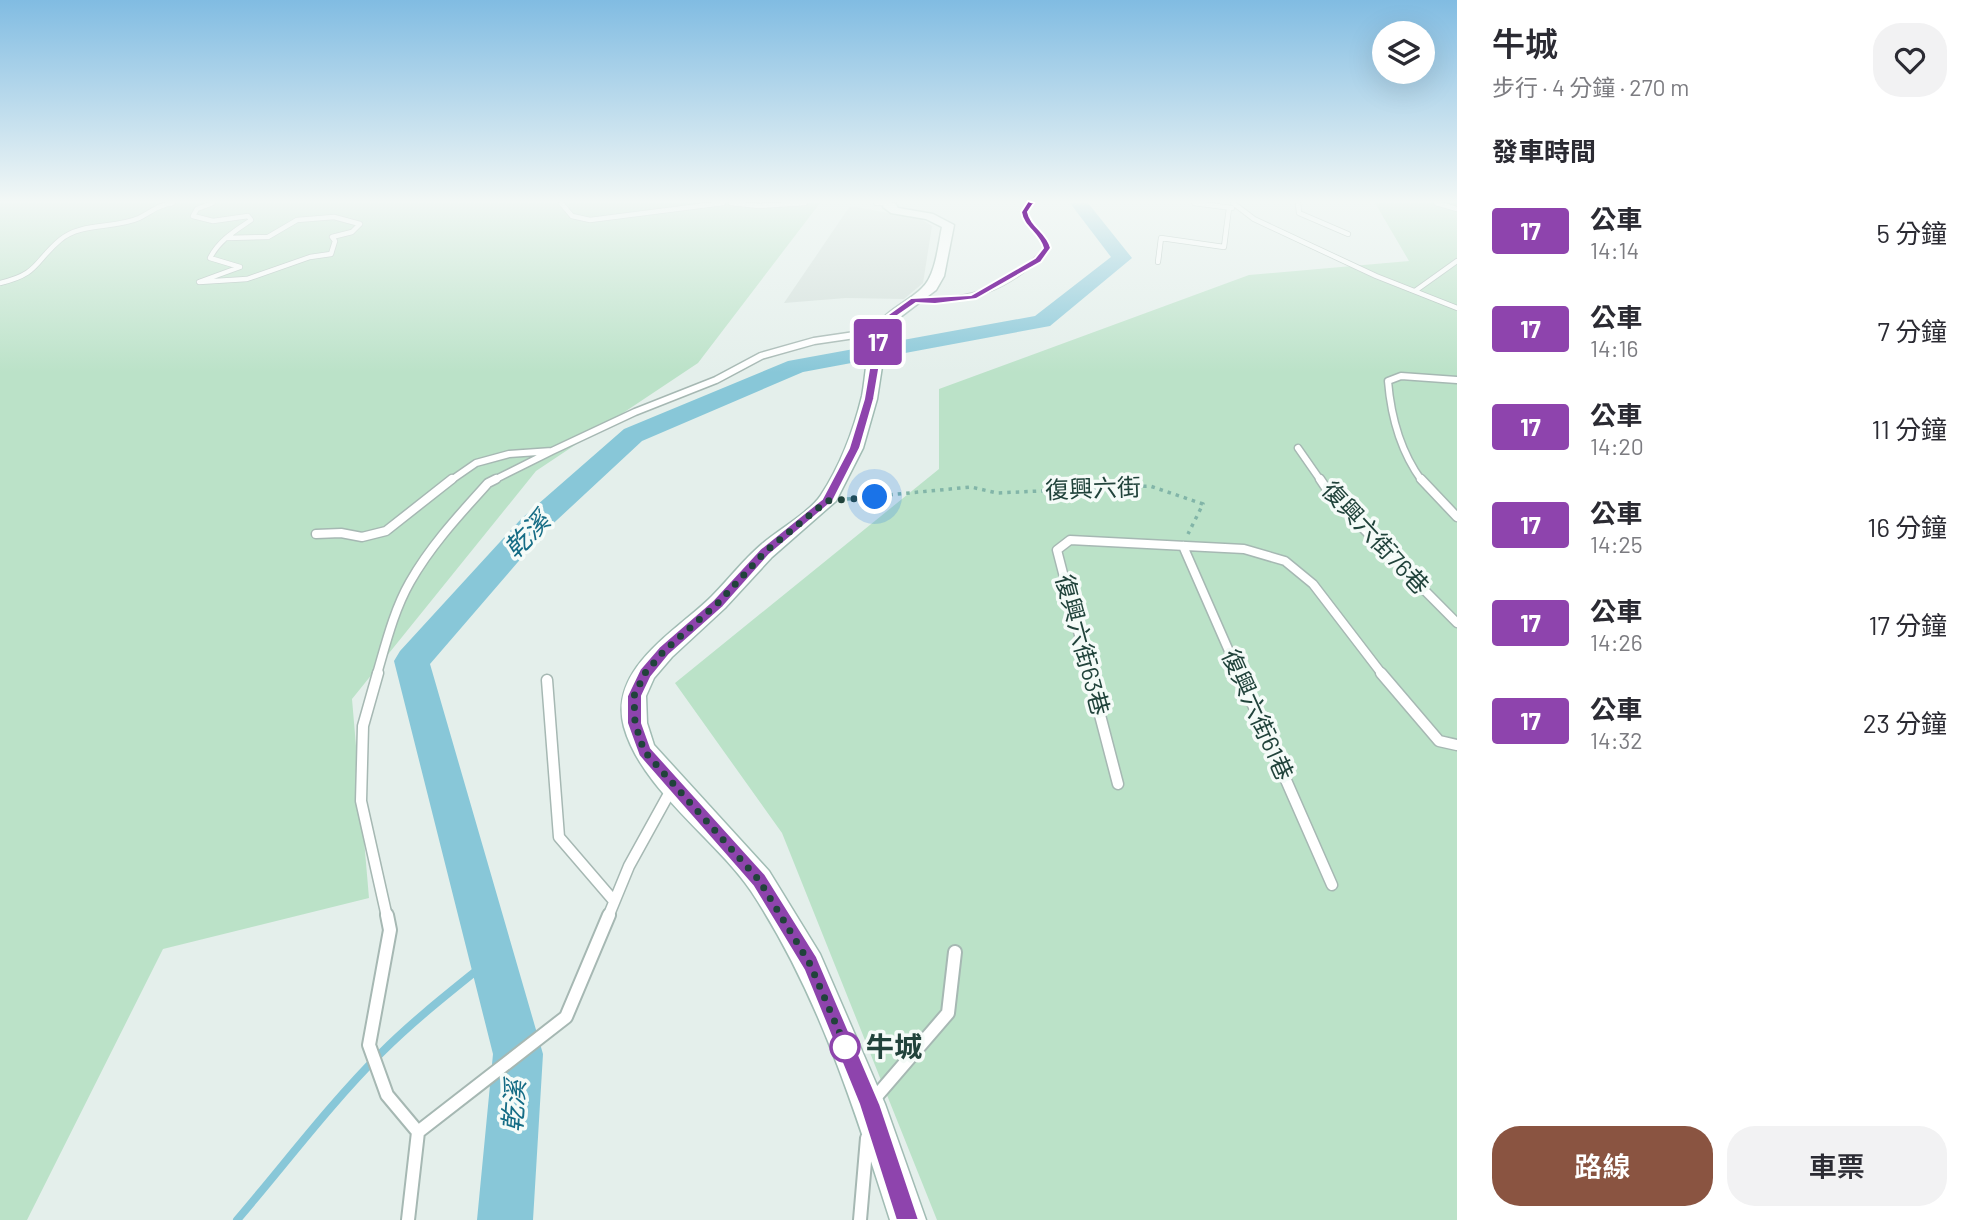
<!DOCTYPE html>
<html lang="zh-TW">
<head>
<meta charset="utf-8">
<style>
	body { margin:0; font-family:Barlow,"Noto Sans TC",sans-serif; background:#f2f2f3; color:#2b2b33; height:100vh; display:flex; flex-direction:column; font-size:26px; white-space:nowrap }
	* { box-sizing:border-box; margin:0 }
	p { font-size:23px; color:#7c7c81 }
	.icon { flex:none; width:38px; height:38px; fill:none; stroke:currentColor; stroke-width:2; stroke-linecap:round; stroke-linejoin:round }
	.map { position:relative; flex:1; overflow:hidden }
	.sheet { display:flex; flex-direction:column; background:#fff; width:525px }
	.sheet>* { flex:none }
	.badge { padding:0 14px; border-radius:5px; font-size:24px; line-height:46px }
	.tools { position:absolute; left:1372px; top:21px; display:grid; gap:14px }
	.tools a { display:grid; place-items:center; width:63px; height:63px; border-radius:50%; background:#fff; box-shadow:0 7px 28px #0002; font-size:35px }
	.you { position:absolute; width:35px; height:35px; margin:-18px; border:5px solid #fff; border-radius:50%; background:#1a73e8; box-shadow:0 0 0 10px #1a73e833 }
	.map>.badge { position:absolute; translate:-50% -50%; box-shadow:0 0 0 4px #fff }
	h2 { padding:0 35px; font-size:26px; line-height:63px }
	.round { display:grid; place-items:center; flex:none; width:74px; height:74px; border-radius:28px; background:#f2f2f3 }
	.overview { display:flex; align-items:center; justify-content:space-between; height:119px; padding:0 35px }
	h1 { font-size:33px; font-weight:600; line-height:52px }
	.cta { display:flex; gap:14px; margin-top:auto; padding:14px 35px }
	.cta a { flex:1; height:80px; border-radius:28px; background:#8a5441; color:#fff; font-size:28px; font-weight:600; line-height:80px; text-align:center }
	.cta a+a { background:#f2f2f3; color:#2b2b33 }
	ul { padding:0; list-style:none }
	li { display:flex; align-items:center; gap:21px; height:98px; padding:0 35px }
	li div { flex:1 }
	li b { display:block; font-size:26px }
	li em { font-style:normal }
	li .badge { min-width:77px; font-weight:700; text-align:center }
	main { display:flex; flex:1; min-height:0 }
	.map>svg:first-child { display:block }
</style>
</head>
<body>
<main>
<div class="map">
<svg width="1457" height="1220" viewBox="0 0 1457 1220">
	<rect width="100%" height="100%" fill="#e4efeb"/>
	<path fill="#d2dfda" d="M850,206L921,219L932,226L923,283L904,299L846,298L784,303Z"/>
	<path fill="#bbe2c8" d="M0,203H820L698,363L536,471L352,699L369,898L163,949L27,1220H0Z
		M1375,203H1457V1220H937L782,833L675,683L939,469V389L1249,275L1409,261Z"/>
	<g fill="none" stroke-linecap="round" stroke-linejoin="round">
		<path stroke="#88c7d8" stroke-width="8" d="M237,1220C285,1164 329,1105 381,1053C416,1018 454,989 492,958"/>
		<path fill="#88c7d8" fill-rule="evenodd" d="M1070,203H1088L1132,258L1050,326L803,372L642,441L543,533L430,664L543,1054L533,1220H477L493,1054L394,661L400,651L521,519L624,429L788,361L1035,316L1111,257Z"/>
		<g stroke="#a6b8b3" stroke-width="6">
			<path id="lane-far4" d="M213,203L197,209L193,216L213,221L248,216L251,220C235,231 219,240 210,258L240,267L199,282L247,279L310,257L331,254L335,241L332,237L352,232L360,224L334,217L297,220L268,237L226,238
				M561,203L572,216L590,220L723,203
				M731,203L759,206L805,203
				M876,203H890
				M1194,203L1232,208
				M1233,203L1254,219L1376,276L1457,308
				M1298,203L1299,213L1348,234
				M1436,203L1457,209
				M1158,262L1161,238L1224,247L1229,208
				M0,283C39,274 34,262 60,240C81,222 115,229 139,218C153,211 156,206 173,203
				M1415,291L1457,261
				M914,300C968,303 1010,289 1047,248L1026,217L1024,212L1030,203"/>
		</g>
		<g stroke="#a6b8b3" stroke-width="9">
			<path id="lane-far3" d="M1298,448L1321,481
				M450,481L476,463L509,454L552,451L635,412L716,380L761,356L814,341L882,331
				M492,481L552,451
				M1422,481C1400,451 1391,418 1388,381L1401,376L1457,380"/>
		</g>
		<g stroke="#a6b8b3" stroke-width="11">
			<path id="lane-far2" d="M1320,479L1332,497L1457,623
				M1421,479L1457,517
				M316,534L341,533L362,537L386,531L452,479
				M1183,546L1239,674
				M377,674C386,643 394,610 410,582C431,545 460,514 488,483L496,479
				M1089,674L1057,550L1070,540L1244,549L1285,561L1313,584L1382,674"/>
		</g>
		<g stroke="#a6b8b3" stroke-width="13">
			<path id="lane-far1" d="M378,673L363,726L361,801L387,917
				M1089,673L1118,784
				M1239,673L1332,885
				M1381,673L1439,741L1457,745
				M547,680L559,837L614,901
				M608,917L629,866L671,790"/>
		</g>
		<g stroke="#a6b8b3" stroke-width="16">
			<path id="lane" d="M387,915L390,930L369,1045L387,1095L418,1132L408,1220
				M874,1099L948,1013L955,952
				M418,1132L566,1017L609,915
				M860,1220L867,1138"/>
		</g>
		<g stroke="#a1bcb4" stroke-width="3">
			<path id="secondary" d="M884,203H895L898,208L933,214L954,225L944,276L936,290L895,321L887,334L877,399L863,448L836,501L772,557L725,608L672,657L654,678L646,696L647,723L654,745L769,871L820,954L885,1104L926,1220H890C854,1107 817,991 751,891C715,838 641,789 624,727C608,668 677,631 712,596C729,579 743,560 762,544C778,530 810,512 821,495C840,466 854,429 862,396C866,376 866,350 874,331C885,309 906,304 922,288C936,275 938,245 942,227L926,219L891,213L883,207Z"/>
		</g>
		<path stroke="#82b5a8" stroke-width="3.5" stroke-dasharray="3.5 5" stroke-linecap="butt" d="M847,499L971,487L997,493L1150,486L1203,504L1188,534"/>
		<use href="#lane-far4" stroke="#fff" stroke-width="4.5"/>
		<use href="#lane-far3" stroke="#fff" stroke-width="6"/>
		<use href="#lane-far2" stroke="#fff" stroke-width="8"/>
		<use href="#lane-far1" stroke="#fff" stroke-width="10"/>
		<use href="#lane" stroke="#fff" stroke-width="12"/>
		<use href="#secondary" fill="#fff" fill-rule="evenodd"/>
	</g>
	<linearGradient id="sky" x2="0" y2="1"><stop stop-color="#81bce2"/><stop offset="0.54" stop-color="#f3f8f6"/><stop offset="1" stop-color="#f3f8f6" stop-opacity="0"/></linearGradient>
	<rect width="1457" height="373" fill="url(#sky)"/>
	<path fill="#8e44ad" stroke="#fff" stroke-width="2" d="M1028,201L1034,203L1028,212C1031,227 1047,232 1051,248L1041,262L976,299L935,304L916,303L893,319L885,334L874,399L860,448L833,501L769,555L723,607L669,655L651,677L642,696V723L651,748L765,874L817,957L880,1104L919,1220H896L859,1104L804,970L753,886L639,756L627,723V696L640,669L659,647L713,600L760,549L822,499L849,448L864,399L875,334L886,316L911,298L971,295L1035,258L1043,248C1039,233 1023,227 1021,212Z"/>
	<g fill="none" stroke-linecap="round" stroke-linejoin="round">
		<path stroke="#21433b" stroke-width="7" stroke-dasharray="0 12.6" d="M845,1047L850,1057L810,964L759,880L644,751L635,723L634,696L645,673L664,651L718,603L765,552L827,501L875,497"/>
	</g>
	<circle fill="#fff" stroke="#8e44ad" stroke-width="3.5" cx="845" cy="1047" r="14"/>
	<g text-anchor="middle" stroke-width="7" stroke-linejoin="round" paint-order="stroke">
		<g font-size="24" fill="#21433b" stroke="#f5fbf8">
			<text transform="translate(1093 489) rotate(-2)" y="8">復興六街</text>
			<text transform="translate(1375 538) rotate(47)" y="8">復興六街76巷</text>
			<text transform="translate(1082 645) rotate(75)" y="8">復興六街63巷</text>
			<text transform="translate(1257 715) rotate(66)" y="8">復興六街61巷</text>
		</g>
		<g font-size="26" font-style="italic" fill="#156c85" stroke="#f5fbf8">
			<text transform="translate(527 535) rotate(-46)" y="9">乾溪</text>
			<text transform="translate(514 1106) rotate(-86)" y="9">乾溪</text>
		</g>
		<g font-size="28" font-weight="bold" fill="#21433b" stroke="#f5fbf8" text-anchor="start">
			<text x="866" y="1057">牛城</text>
		</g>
	</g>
</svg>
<div class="tools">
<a><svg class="icon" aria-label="layers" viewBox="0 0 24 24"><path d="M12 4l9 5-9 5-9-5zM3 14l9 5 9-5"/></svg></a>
</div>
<div class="you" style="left:875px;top:497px"></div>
<b class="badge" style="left:878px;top:342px;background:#8e44ad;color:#fff">17</b>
</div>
<section class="sheet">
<div class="overview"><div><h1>牛城</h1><p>步行 · 4 分鐘 · 270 m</p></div><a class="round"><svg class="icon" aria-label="heart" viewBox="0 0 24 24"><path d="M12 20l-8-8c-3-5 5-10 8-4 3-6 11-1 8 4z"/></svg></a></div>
<h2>發車時間</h2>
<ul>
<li><span class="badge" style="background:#8e44ad;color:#fff">17</span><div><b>公車</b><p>14:14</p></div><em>5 分鐘</em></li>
<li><span class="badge" style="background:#8e44ad;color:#fff">17</span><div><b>公車</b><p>14:16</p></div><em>7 分鐘</em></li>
<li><span class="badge" style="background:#8e44ad;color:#fff">17</span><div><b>公車</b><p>14:20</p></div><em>11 分鐘</em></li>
<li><span class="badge" style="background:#8e44ad;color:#fff">17</span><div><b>公車</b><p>14:25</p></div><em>16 分鐘</em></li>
<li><span class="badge" style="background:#8e44ad;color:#fff">17</span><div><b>公車</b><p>14:26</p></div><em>17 分鐘</em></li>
<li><span class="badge" style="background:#8e44ad;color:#fff">17</span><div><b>公車</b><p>14:32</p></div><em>23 分鐘</em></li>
</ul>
<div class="cta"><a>路線</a><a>車票</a></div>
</section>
</main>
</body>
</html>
